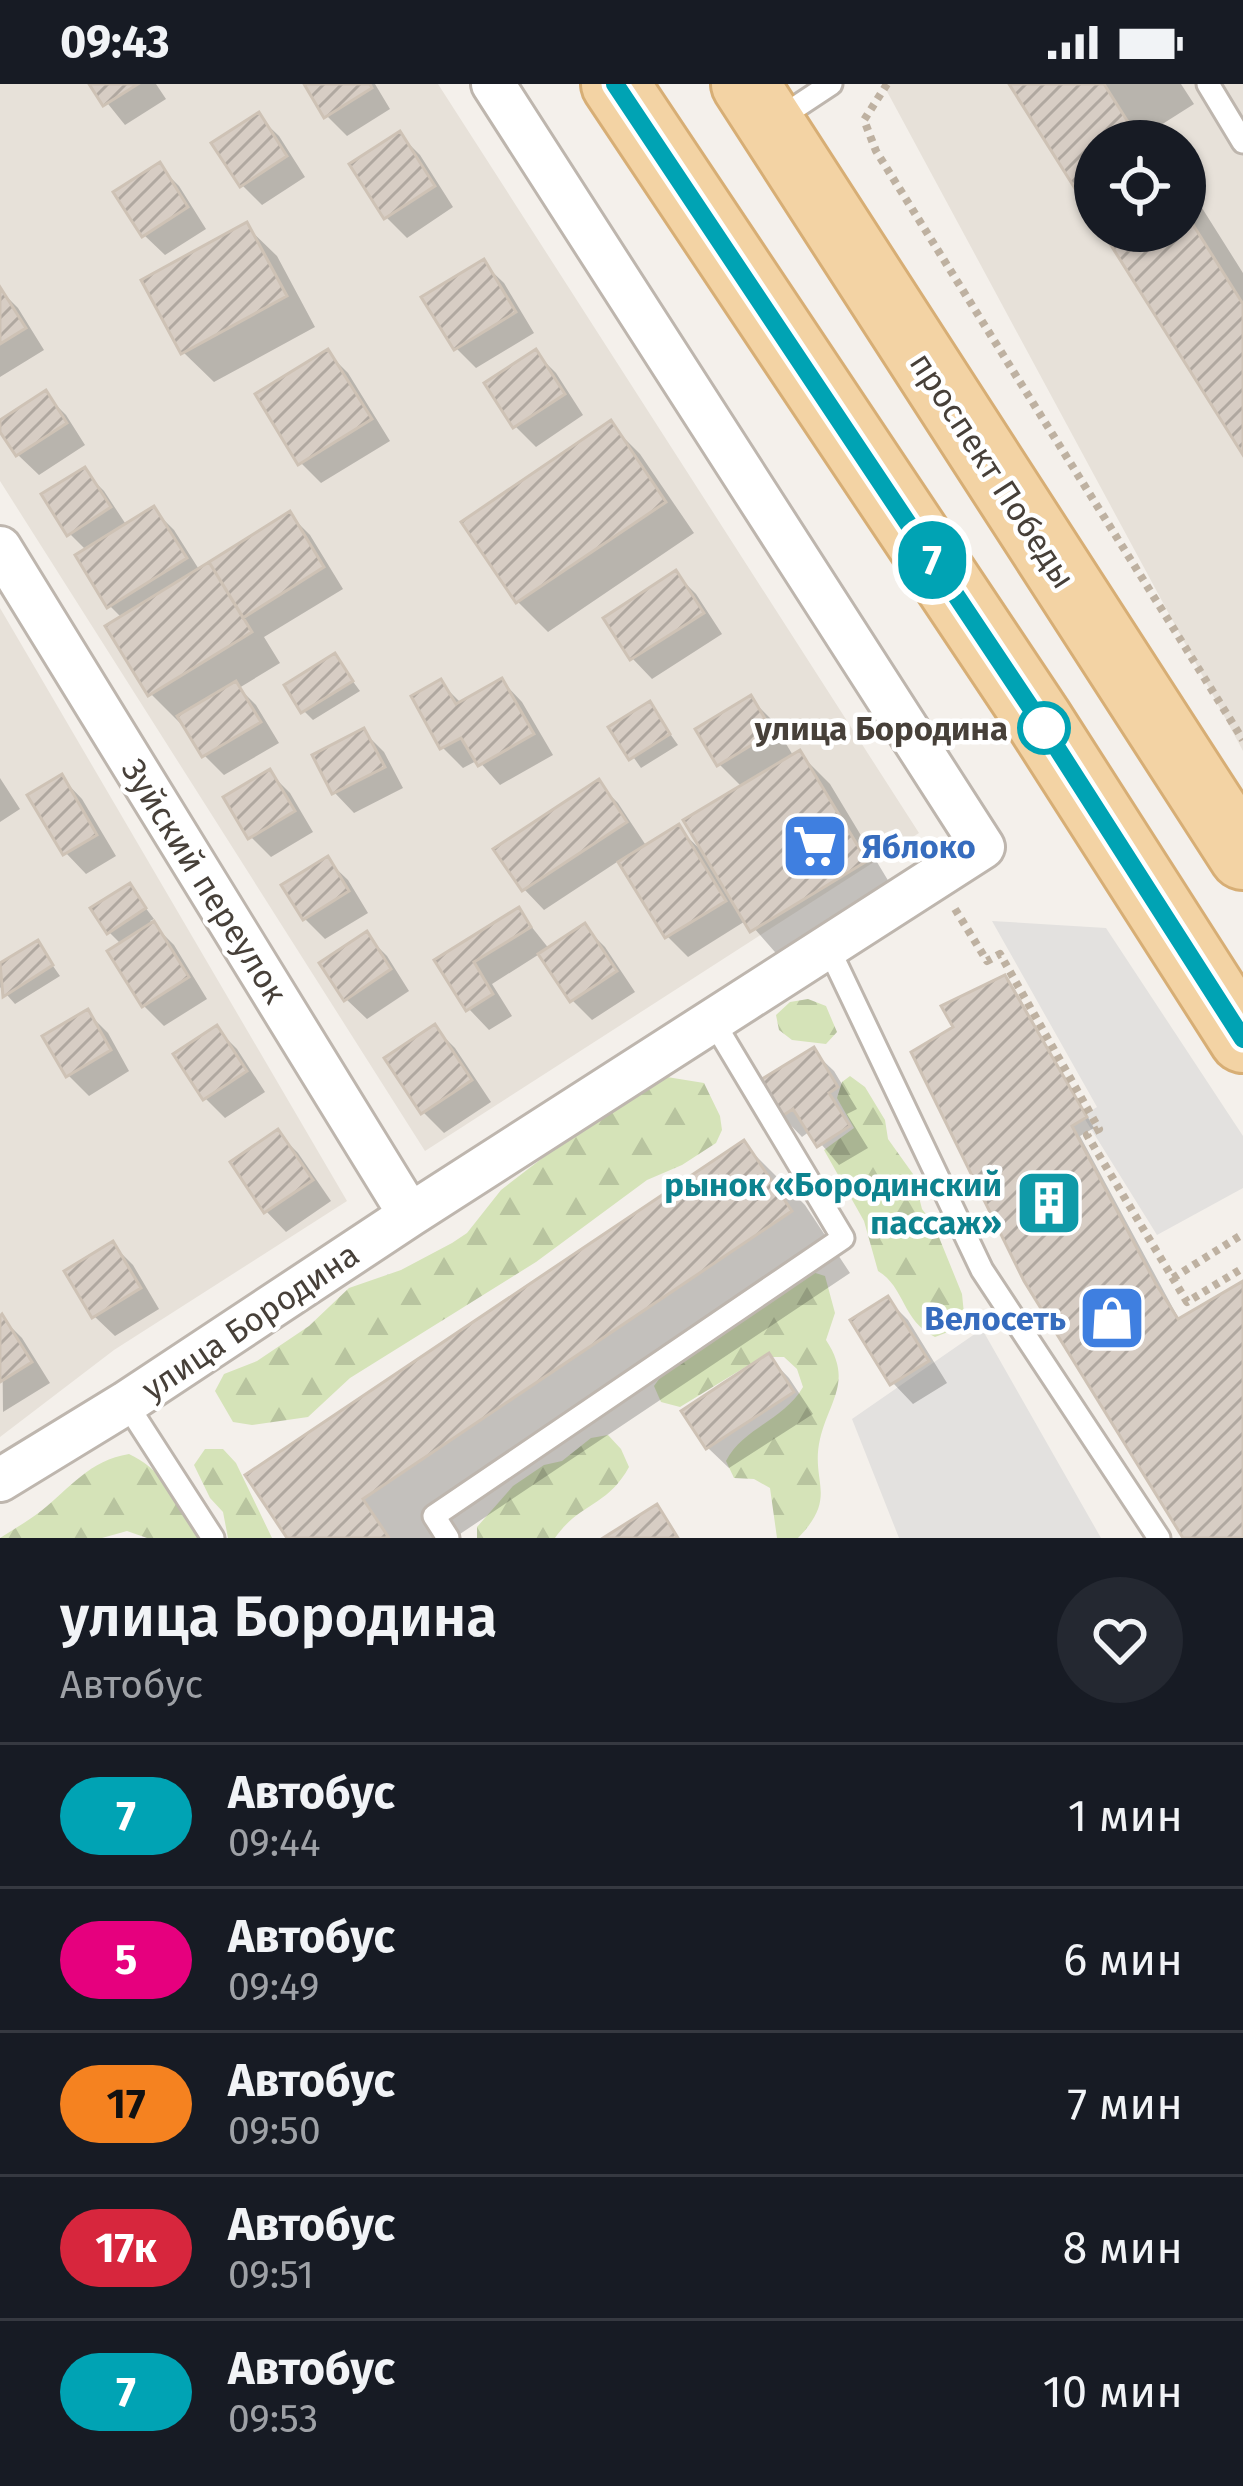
<!DOCTYPE html>
<html lang="ru">
<head>
<meta charset="utf-8">
<style>
	body { margin:0; font-family:"Fira Sans",sans-serif; background:#242831; color:#f1f3f6; height:100vh; display:flex; flex-direction:column; font-size:45px; white-space:nowrap }
	* { box-sizing:border-box; margin:0 }
	p { font-size:39px; color:#9ea1a6 }
	.icon { flex:none; width:66px; height:66px; fill:none; stroke:currentColor; stroke-width:2; stroke-linecap:round; stroke-linejoin:round }
	.map { position:relative; height:1454px; overflow:hidden }
	.details { display:flex; flex-direction:column; background:#171b24; flex:1 }
	.details>* { flex:none }
	.badge { padding:0 24px; border-radius:39px; font-size:42px; line-height:78px }
	.fabs { position:absolute; left:1074px; top:36px; display:grid; gap:24px }
	.fabs a { display:grid; place-items:center; width:132px; height:132px; border-radius:50%; background:#171b24; box-shadow:0 3px 9px #0004; font-size:60px }
	.map>.badge { position:absolute; translate:-50% -50%; box-shadow:0 0 0 6px #fff }
	.round { display:grid; place-items:center; flex:none; width:126px; height:126px; border-radius:63px; background:#242831 }
	.overview { display:flex; align-items:center; justify-content:space-between; height:204px; padding:0 60px }
	h1 { font-size:57px; font-weight:600; line-height:90px }
	ul { padding:0; list-style:none }
	li { display:flex; align-items:center; gap:36px; height:144px; padding:0 60px; border-top:3px solid #363941 }
	li div { flex:1 }
	li b { display:block; font-size:45px }
	li em { font-style:normal }
	li .badge { min-width:132px; font-weight:700; text-align:center }
	.status { display:flex; justify-content:space-between; align-items:center; height:84px; padding:0 60px; background:#171b24; direction:ltr }
	.status svg { height:33px; fill:currentColor }
	.map>svg:first-child { display:block }
</style>
</head>
<body>
<div class="status"><b>09:43</b><svg viewBox="0 0 49 12"><path d="M0 12V9h3v3zM5 12V6h3v6zM10 12V3h3v9zM15 12V0h3v12zM26 1h20v11H26zM47 4h2v5h-2z"/></svg></div>
<div class="map">
<svg width="1243" height="1454" viewBox="0 0 1243 1454">
	<defs>
		<pattern id="forest-firs" width="22" height="20" patternUnits="userSpaceOnUse" patternTransform="scale(3)"><rect width="22" height="20" fill="#d5e3b8"/><path d="M5 1l3.5 6h-7zM16 11l3.5 6h-7z" fill="#b8c49f"/></pattern>
		<pattern id="building-hatch" width="6" height="6" patternUnits="userSpaceOnUse" patternTransform="scale(3)"><rect width="6" height="6" fill="#d7cdc4"/><path d="M-1 1l2-2M0 6l6-6M5 7l2-2" fill="none" stroke="#b0a8a0"/></pattern>
	</defs>
	<rect width="100%" height="100%" fill="#f4f0eb"/>
	<path fill="#e7e1d9" fill-rule="evenodd" d="M0,0H438L919,749L425,1067L0,397Z
		M883,0H1243V667ZM1095,57H1185V147H1095Z
		M0,524L347,1117L114,1266L0,1353Z"/>
	<path fill="url(#forest-firs)" d="M808,915L826,922L837,948L826,960L792,956L779,946L776,931L790,918Z
		M850,992L865,1003L885,1036L888,1055L913,1090L922,1125L934,1141L962,1210L964,1230L953,1246L935,1253C902,1237 905,1203 878,1187L864,1137L824,1066L854,1044L837,1014L842,998Z
		M667,993L704,999L720,1032L722,1046L716,1059L682,1081L647,1096L536,1178L350,1294L308,1333L252,1341L233,1338L215,1307L224,1290L257,1277L309,1242L349,1204L401,1186L452,1159L467,1149L501,1106L545,1072L606,1031L632,1005L648,996Z
		M806,1186L825,1192L835,1229L826,1256C853,1297 830,1315 820,1355C810,1398 839,1412 798,1454H777L770,1404L754,1395L734,1394L726,1377C743,1344 784,1336 803,1303L797,1285L784,1273H765L747,1282L680,1323L661,1318L654,1302L675,1273L708,1259Z
		M608,1351L621,1365L629,1383C607,1423 579,1419 555,1454H477V1443L513,1402L544,1381L562,1377L591,1354Z
		M205,1365H223L236,1379L272,1454H228L223,1428L210,1414L194,1381Z
		M129,1370C162,1385 185,1423 203,1454H147L127,1447L102,1454H0C14,1445 28,1437 41,1427C70,1404 90,1376 129,1370Z"/>
	<path fill="#e3e1df" d="M992,837L1106,844L1243,1052V1104L1157,1151L1083,1032L1097,1023Z
		M982,1245L1101,1454H899L852,1335Z"/>
	<path fill="#0003" d="M92,0H156L166,15L125,41Z
		M307,0H375L390,25L347,52L327,32Z
		M1013,0H1181L1194,20L1153,46L1160,57H1095V131Z
		M258,32L279,52L305,93L262,121L242,101Z
		M399,50L420,71L453,123L407,154L386,133Z
		M159,82L179,102L206,145L165,171L144,151Z
		M1185,97L1243,189V365L1105,147H1185Z
		M246,142L277,172L315,243L214,298L183,268Z
		M483,179L504,199L534,249L476,284L456,264Z
		M0,206L18,224L44,266L0,293Z
		M535,268L556,289L583,331L536,363L515,342Z
		M328,269L348,289L390,357L321,399L301,379Z
		M45,310L66,331L85,361L39,391L18,371L0,339Z
		M610,340L640,370L694,449L548,548L518,518L465,439Z
		M84,387L104,407L127,442L154,426L174,446L200,487L290,431L310,451L343,505L264,553L280,579L239,604L256,621L279,659L224,691L204,671L184,638L181,640L151,610L123,535L110,522L87,467L70,450Z
		M676,490L696,510L722,550L652,595L632,574Z
		M335,573L360,607L313,636L304,627Z
		M502,597L522,618L553,671L500,701L478,676L463,684L442,663L440,598L462,620Z
		M750,614L771,635L794,673L800,670L830,700L895,808L782,876L747,836L688,873L668,853L620,776L544,826L524,805L598,699L618,719L647,763L678,744L704,769L743,704L720,681L699,646Z
		M649,620L678,661L641,684L613,644Z
		M364,648L384,668L403,704L354,729L334,708Z
		M269,688L290,709L313,748L271,773L251,753Z
		M0,694L20,725L0,738Z
		M62,694L82,715L116,772L86,790L66,769Z
		M327,776L348,796L368,829L325,855L305,835Z
		M129,802L154,835L150,837L174,861L207,915L164,942L144,922L122,861L109,848Z
		M519,827L550,866L585,843L605,863L635,908L592,936L572,916L541,869L492,900L512,932L489,946L469,925L439,877Z
		M366,851L387,872L409,907L367,935L346,915Z
		M37,859L60,892L15,920L0,903V883Z
		M1005,894L1014,904L1094,1044L1080,1052L1180,1237L1243,1200V1454L957,944Z
		M88,929L108,949L129,987L89,1012L68,991Z
		M435,944L455,964L491,1018L444,1049L423,1028L388,975Z
		M217,945L237,965L265,1008L225,1034L205,1014Z
		M813,967L834,987L857,1025L847,1030L868,1064L839,1081L810,1047L802,1053L782,1032Z
		M278,1049L298,1069L331,1117L286,1148L266,1127Z
		M744,1060L805,1121L850,1189L454,1454H291Z
		M113,1161L133,1181L159,1225L115,1252L94,1232Z
		M888,1216L908,1236L947,1299L913,1320L893,1299Z
		M2,1234L22,1254L50,1299L3,1328Z
		M769,1273L789,1294L813,1330L729,1384L708,1364Z"/>
	<path fill="url(#building-hatch)" stroke="#cec2b5" stroke-width="3" d="M89,0H138L103,22Z
		M304,0H370L372,4L324,34Z
		M1009,0H1104L1140,57H1095V136Z
		M259,28L287,72L240,103L211,59Z
		M400,47L435,102L384,135L349,80Z
		M160,78L188,123L142,153L113,108Z
		M1185,128L1243,220V371L1102,147H1185Z
		M247,138L287,212L181,270L141,196Z
		M484,175L516,228L454,266L421,213Z
		M0,203L26,244L0,260Z
		M328,265L372,335L298,381L255,310Z
		M536,265L565,310L513,344L484,299Z
		M46,306L67,339L16,372L0,348V336Z
		M611,336L666,418L516,519L461,438Z
		M85,383L111,423L67,452L41,410Z
		M154,422L187,474L107,524L75,471Z
		M290,427L324,483L243,534L209,478Z
		M209,478L252,548L148,612L105,542Z
		M676,486L704,529L630,576L603,534Z
		M335,569L353,597L301,629L284,601Z
		M502,594L534,650L478,682L461,654L440,665L411,612L441,595L456,620Z
		M236,597L261,638L202,673L177,632Z
		M751,611L773,648L717,682L695,645Z
		M650,617L670,650L629,676L608,643Z
		M364,644L385,683L332,710L312,671Z
		M800,666L867,777L750,848L683,736Z
		M270,685L295,727L248,755L223,713Z
		M62,690L97,751L63,771L27,711Z
		M599,695L627,738L522,807L493,765Z
		M679,740L726,817L665,854L618,778Z
		M328,772L349,807L303,836L281,801Z
		M130,799L146,824L107,850L90,824Z
		M519,823L531,843L474,878L493,910L466,927L434,876Z
		M154,837L189,893L142,923L107,867Z
		M585,839L617,887L570,918L538,870Z
		M367,847L391,885L344,917L319,879Z
		M38,856L53,881L3,913L0,879Z
		M1005,891L1087,1033L1072,1042L1156,1200L1178,1235L1243,1197V1454H1183L1024,1197L911,968L953,943L941,922Z
		M88,925L111,966L66,993L42,952Z
		M435,940L472,996L421,1030L384,974Z
		M217,941L247,987L203,1016L173,970Z
		M814,963L838,1003L829,1009L850,1042L817,1063L793,1025L779,1034L757,998Z
		M278,1045L313,1096L264,1129L230,1078Z
		M744,1056L792,1127L363,1415L389,1454H287L245,1391Z
		M113,1157L141,1204L92,1234L64,1187Z
		M888,1212L929,1277L890,1301L850,1236Z
		M2,1230L32,1278L0,1298V1232Z
		M769,1269L794,1308L706,1365L681,1327Z
		M657,1420L678,1454H603Z"/>
	<g fill="none" stroke-linecap="round" stroke-linejoin="round">
		<g stroke="#beb6ae" stroke-width="27">
			<path id="service" d="M1208,0L1243,58
				M775,37L831,0
				M828,863L982,1186L1159,1454
				M126,1319L213,1454
				M448,1454L434,1432L843,1154L713,937"/>
		</g>
		<g stroke="#beb6ae" stroke-width="48">
			<path id="minor" d="M0,464L410,1131
				M0,1396L126,1319L410,1131L983,763L493,0"/>
		</g>
		<g stroke="#d7ae75" stroke-width="72">
			<path id="primary" d="M615,0L1039,636L1243,955
				M745,0L1243,772"/>
		</g>
		<path stroke="#beb1a1" stroke-width="8" stroke-dasharray="6 6" stroke-linecap="butt" d="M887,0L864,36L876,67L1243,656
			M955,825L987,877L1000,870L1099,1045L1087,1051L1187,1218L1243,1184
			M1173,1194L1243,1150"/>
		<use href="#service" stroke="#fff" stroke-width="21"/>
		<use href="#minor" stroke="#fff" stroke-width="42"/>
		<use href="#primary" stroke="#f3d3a4" stroke-width="66"/>
	</g>
	<g fill="none" stroke-linecap="round" stroke-linejoin="round">
		<g stroke="#fff" stroke-width="27">
			<path id="line" d="M615,0L1039,636L1243,955"/>
		</g>
		<use href="#line" stroke="#00a3b4" stroke-width="18"/>
	</g>
	<defs>
		<g id="supermarket-square" transform="scale(3.45)"><rect x="-9" y="-9" width="18" height="18" rx="4" fill="#3f7fe0" stroke="#fff"/><path d="M-6-5.5h2.5l.6 2H6L4.5 2H-2.5L-4.4-4H-6ZM-1.5 3.2a1.3 1.3 0 1 0 .1 0ZM3 3.2a1.3 1.3 0 1 0 .1 0Z" fill="#fff"/></g>
		<g id="building-square" transform="scale(3.45)"><rect x="-9" y="-9" width="18" height="18" rx="4" fill="#0f9aa8" stroke="#fff"/><path d="M-4-6H4V6H1V3H-1V6H-4ZM-2.5-4.3h1.7v1.8h-1.7ZM.8-4.3h1.7v1.8H.8ZM-2.5-1h1.7V.8h-1.7ZM.8-1h1.7V.8H.8Z" fill="#fff"/></g>
		<g id="shop-square" transform="scale(3.45)"><rect x="-9" y="-9" width="18" height="18" rx="4" fill="#3f7fe0" stroke="#fff"/><path d="M-5-2.5h2.3a2.7 3.5 0 0 1 5.4 0H5L5.5 6h-11ZM-1.5-2.5h3a1.5 2.3 0 0 0-3 0Z" fill="#fff"/></g>
	</defs>
	<g fill-rule="evenodd">
		<use href="#supermarket-square" x="815" y="762"/>
		<use href="#building-square" x="1049" y="1119"/>
		<use href="#shop-square" x="1112" y="1234"/>
	</g>
	<circle fill="#fff" stroke="#00a3b4" stroke-width="6" cx="1044" cy="644" r="24"/>
	<g text-anchor="middle" stroke-width="9" stroke-linejoin="round" paint-order="stroke">
		<g font-size="33" fill="#474039" stroke="#fff">
			<text transform="translate(993 386) rotate(57)" y="12">проспект Победы</text>
			<text transform="translate(205 797) rotate(58)" y="12">Зуйский переулок</text>
			<text transform="translate(250 1237) rotate(-34)" y="12">улица Бородина</text>
		</g>
		<g font-size="33" font-weight="bold" fill="#474039" stroke="#fff" text-anchor="end">
			<text x="1008" y="656">улица Бородина</text>
		</g>
		<g font-size="33" font-weight="bold" fill="#366cbe" stroke="#fff" text-anchor="start">
			<text x="862" y="774">Яблоко</text>
			<text x="1066" y="1246" text-anchor="end">Велосеть</text>
		</g>
		<g font-size="33" font-weight="bold" fill="#0d838f" stroke="#fff" text-anchor="end">
			<text x="1002" y="1112">рынок «Бородинский<tspan x="1002" dy="38">пассаж»</tspan></text>
		</g>
	</g>
</svg>
<div class="fabs">
<a><svg class="icon" aria-label="locate" viewBox="0 0 24 24"><circle cx="12" cy="12" r="6"/><path d="M12 2v4M12 18v4M2 12h4M18 12h4"/></svg></a>
</div>
<b class="badge" style="left:932px;top:476px;background:#00a3b4;color:#fff">7</b>
</div>
<section class="details">
<div class="overview"><div><h1>улица Бородина</h1><p>Автобус</p></div><a class="round"><svg class="icon" aria-label="heart" viewBox="0 0 24 24"><path d="M12 20l-8-8c-3-5 5-10 8-4 3-6 11-1 8 4z"/></svg></a></div>
<ul>
<li><span class="badge" style="background:#00a3b4;color:#fff">7</span><div><b>Автобус</b><p>09:44</p></div><em>1 мин</em></li>
<li><span class="badge" style="background:#e6007e;color:#fff">5</span><div><b>Автобус</b><p>09:49</p></div><em>6 мин</em></li>
<li><span class="badge" style="background:#f58220;color:#111">17</span><div><b>Автобус</b><p>09:50</p></div><em>7 мин</em></li>
<li><span class="badge" style="background:#d7263d;color:#fff">17к</span><div><b>Автобус</b><p>09:51</p></div><em>8 мин</em></li>
<li><span class="badge" style="background:#00a3b4;color:#fff">7</span><div><b>Автобус</b><p>09:53</p></div><em>10 мин</em></li>
</ul>
</section>
</body>
</html>
